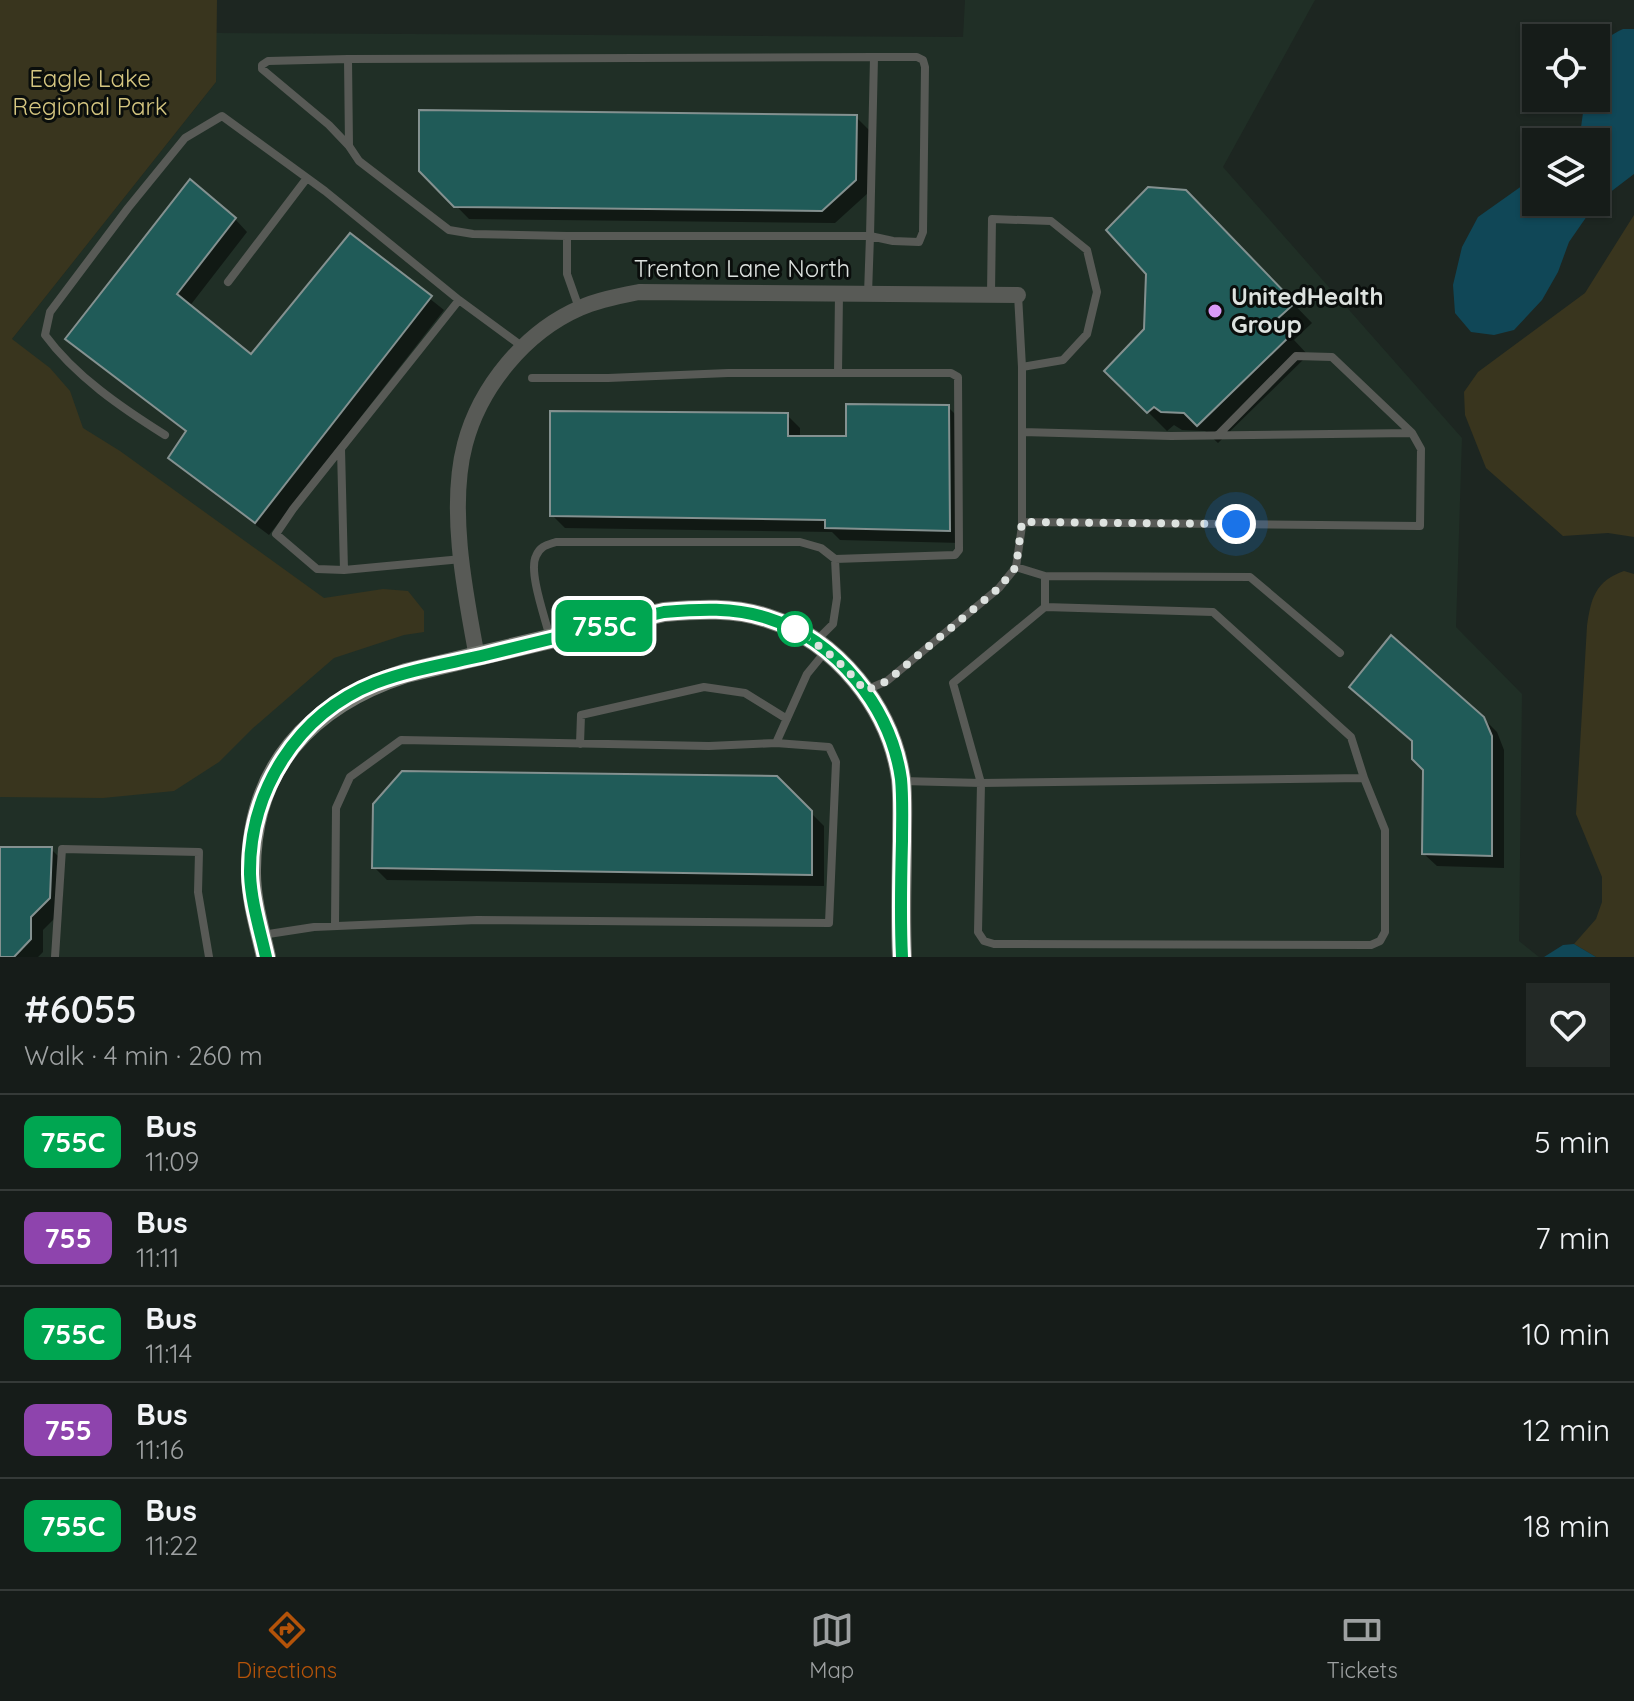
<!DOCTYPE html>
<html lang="en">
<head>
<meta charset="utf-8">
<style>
	body { margin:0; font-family:Quicksand,sans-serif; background:#232926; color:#f1f3f6; height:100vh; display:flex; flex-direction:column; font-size:30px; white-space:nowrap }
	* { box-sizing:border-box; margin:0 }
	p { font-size:26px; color:#9ea1a2 }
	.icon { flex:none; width:44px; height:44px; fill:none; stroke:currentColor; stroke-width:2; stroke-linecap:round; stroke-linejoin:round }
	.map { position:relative; height:957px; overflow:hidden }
	.panel { display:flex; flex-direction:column; background:#161c19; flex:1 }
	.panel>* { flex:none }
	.badge { padding:0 16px; border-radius:12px; font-size:28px; line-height:52px }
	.buttons { position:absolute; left:1522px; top:24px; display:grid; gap:16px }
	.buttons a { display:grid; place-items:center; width:88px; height:88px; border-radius:0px; background:#161c19; box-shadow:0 2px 6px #0004,0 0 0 2px #353a38; font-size:40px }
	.you { position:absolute; width:40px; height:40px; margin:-20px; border:6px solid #fff; border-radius:50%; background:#1a73e8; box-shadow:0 0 0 12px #1a73e833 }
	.map>.badge { position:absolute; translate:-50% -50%; box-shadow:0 0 0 4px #fff }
	.round { display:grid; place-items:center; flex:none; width:84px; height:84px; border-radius:0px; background:#232926 }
	.headline { display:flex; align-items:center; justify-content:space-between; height:136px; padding:0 24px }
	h1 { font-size:38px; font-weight:600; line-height:60px }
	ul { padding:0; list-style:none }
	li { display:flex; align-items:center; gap:24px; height:96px; padding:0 24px; border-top:2px solid #353a38 }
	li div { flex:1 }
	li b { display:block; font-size:30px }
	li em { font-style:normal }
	li .badge { min-width:88px; font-weight:700; text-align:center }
	.tab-bar { display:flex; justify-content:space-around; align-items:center; height:112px; border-top:2px solid #353a38; background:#161c19; font-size:22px; color:#9ea1a2 }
	.tab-bar a { display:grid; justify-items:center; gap:4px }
	.tab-bar .active { color:#b45309 }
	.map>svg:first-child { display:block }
</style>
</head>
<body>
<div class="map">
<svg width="1634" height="957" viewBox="0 0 1634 957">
	<rect width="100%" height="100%" fill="#1d2621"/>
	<path fill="#202f26" d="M965,0H1315L1223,167L1462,438L1456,627L1522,694L1519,941L1539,957H0V354L216,82V33L963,37Z"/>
	<path fill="#39351e" d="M0,0H217L216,82L12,339L50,368L70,391L83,428L120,451L324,598L383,589L408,591L424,611V632L404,635L334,658L253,728L219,762L174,791L103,798L0,797Z
		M1634,215V537L1608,533L1563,536L1486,468L1465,415L1464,392L1478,372L1585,293Z
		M1624,571L1634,574V957H1596L1574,944L1596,919L1602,902V877L1576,814L1587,626C1591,599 1595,581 1624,571Z"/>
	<path fill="#104757" d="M1623,29H1634V174L1596,203L1569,242L1558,272L1542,300L1514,330L1494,335L1471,332L1455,313L1453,285L1462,247L1478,217L1536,176V202H1596V142H1579L1585,98H1596C1596,63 1586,46 1623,29Z
		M1574,944L1596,957H1544L1563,945Z"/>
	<path fill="#0007" d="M856,117L869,130L868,193L835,223L469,219L421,170Z
		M1204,211L1312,323L1294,340L1308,355L1218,443L1205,431L1182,430L1174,425L1167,431L1107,371L1146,330Z
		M235,219L247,232L189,307L252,357L351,236L444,310L269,535L184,471L171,458L187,433L80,351L68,338Z
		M948,407L961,420L962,543L840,540L832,532L565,528L552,515L787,415L800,428V438H848Z
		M1483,718L1497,732L1504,750V868L1437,866L1424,854Z
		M776,778L824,826V886L387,880L374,867Z
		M0,849H51L64,862L62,911L43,930V952L38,957H0Z"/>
	<path fill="#205b58" stroke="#849190" stroke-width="2" d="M419,110L857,115L856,180L822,211L454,207L419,171Z
		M190,179L236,218L177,294L251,354L350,233L432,296L255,523L168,458L186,431L65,339Z
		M1148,187L1186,190L1295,303L1276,320L1291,335L1197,426L1184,413L1161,412L1154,407L1147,413L1104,371L1144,329L1146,274L1106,230Z
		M846,404L949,405L950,531L825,528V520L550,516V411L788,413V436H846Z
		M1391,635L1484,717L1492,736V856L1422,854L1423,770L1412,759V741L1349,687Z
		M402,771L777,776L812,811V875L372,868L373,804Z
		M0,847H52L50,898L31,917V939L14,957H0Z"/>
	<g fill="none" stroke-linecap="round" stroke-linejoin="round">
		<path stroke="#585a56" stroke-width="8" d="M348,59L268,61L262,65V69L329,125L349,146
			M567,236L473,234L449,230L359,161L349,146L348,59L874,57L870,236H567V274L579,308
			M228,282L307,178
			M868,294L870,236L893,241L919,242L923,232L925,67L923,60L917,57H874
			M991,294L992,219L1051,221L1087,250L1097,292L1087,334L1063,360L1022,367
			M459,300L523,347
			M838,373L839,294
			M532,378H608L728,373H951L958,377L959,550L955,555L835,559
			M1022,432L1171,436L1412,433L1421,449L1420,526L1022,522
			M165,435C122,408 75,376 45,335L50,312L128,208L185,138L222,116L325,191L459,300L293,509L276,534L317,569L344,570L462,559
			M1218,435L1296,356L1332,357L1412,433
			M341,449L344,570
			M1016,567L1045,576
			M1045,607L1213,612L1351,737L1364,778
			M550,638C546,620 528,572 536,556C540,546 547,545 556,542H800L821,548L835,559L837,598L833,624L817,640
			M866,690L887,681L999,588L1016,567L1022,526V367L1018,295
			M580,744L581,715L704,687L745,693L787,719
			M902,781L981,783L1364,778L1385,830V932L1380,941L1371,945L994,944L984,941L978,932L981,783L953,683L1045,607V576L1250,577L1340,653
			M335,926L336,808L350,777L401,740L709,746L776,743
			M262,935L314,927L477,920L829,923L836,762L829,747L776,743L807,674L825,652
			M55,957L62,849L199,852L198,892L209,957"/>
		<path stroke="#585a56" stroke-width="16" d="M477,657C465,593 448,508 465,444C480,387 525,332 580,308C598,300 619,296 639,292L1018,295"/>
		<path stroke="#767973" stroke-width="20" d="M266,957C260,930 251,901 251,873C250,768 310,704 406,673L664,612C699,609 734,607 767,618C837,640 891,708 901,779C903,797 902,816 902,835C902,875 900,916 902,957"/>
	</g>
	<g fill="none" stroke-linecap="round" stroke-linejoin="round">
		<g stroke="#fff" stroke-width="18">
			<path id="line" d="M266,957C260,930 251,902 250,874C249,791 297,714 375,683C409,670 446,664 481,656C542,641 603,626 664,612C699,609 734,607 767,618C837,640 891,708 901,779C903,799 902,821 902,841C901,879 900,918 902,957"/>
		</g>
		<use href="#line" stroke="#00a651" stroke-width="12"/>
		<path stroke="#dde2df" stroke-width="8" stroke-dasharray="0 14.4" d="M795,629C822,647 845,665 865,691L887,681L999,588L1016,567L1022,522L1236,524"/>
	</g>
	<circle fill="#da9af7" stroke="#0a0e0c" stroke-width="3" cx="1215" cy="311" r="8"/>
	<circle fill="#fff" stroke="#00a651" stroke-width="4" cx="795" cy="629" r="16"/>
	<g text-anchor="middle" stroke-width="6" stroke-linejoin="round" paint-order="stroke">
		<g font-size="24" fill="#d5c680" stroke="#0a0e0c">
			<text x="90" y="87">Eagle Lake<tspan x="90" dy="28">Regional Park</tspan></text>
		</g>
		<g font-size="24" fill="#dde2df" stroke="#0a0e0c">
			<text x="742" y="277">Trenton Lane North</text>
		</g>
		<g font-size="24" font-weight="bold" fill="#dde2df" stroke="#0a0e0c" text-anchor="start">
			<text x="1231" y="305">UnitedHealth<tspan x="1231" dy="28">Group</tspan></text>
		</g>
	</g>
</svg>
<div class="buttons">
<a><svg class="icon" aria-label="locate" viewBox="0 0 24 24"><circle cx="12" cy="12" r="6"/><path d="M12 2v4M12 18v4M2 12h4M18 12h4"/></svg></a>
<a><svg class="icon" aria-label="layers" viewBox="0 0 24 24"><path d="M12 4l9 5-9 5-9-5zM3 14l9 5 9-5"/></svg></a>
</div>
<div class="you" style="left:1236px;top:524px"></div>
<b class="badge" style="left:604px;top:626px;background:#00a651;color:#fff">755C</b>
</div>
<section class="panel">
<div class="headline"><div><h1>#6055</h1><p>Walk · 4 min · 260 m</p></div><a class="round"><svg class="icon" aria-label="heart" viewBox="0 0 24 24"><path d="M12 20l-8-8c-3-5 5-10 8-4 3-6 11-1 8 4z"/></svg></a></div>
<ul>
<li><span class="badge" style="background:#00a651;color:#fff">755C</span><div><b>Bus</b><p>11:09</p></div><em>5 min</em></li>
<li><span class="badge" style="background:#8e44ad;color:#fff">755</span><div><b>Bus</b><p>11:11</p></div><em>7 min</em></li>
<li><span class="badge" style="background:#00a651;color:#fff">755C</span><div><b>Bus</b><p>11:14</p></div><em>10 min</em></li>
<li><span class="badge" style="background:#8e44ad;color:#fff">755</span><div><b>Bus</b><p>11:16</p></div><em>12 min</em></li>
<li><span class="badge" style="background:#00a651;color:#fff">755C</span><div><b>Bus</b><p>11:22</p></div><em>18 min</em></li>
</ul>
</section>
<nav class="tab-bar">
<a class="active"><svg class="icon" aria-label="directions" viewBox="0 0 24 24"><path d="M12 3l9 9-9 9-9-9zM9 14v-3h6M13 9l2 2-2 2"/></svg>Directions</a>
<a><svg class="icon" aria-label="map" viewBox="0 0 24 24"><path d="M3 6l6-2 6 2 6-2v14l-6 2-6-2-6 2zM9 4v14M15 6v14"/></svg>Map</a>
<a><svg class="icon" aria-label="tickets" viewBox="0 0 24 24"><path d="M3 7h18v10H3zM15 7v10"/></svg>Tickets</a>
</nav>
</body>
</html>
